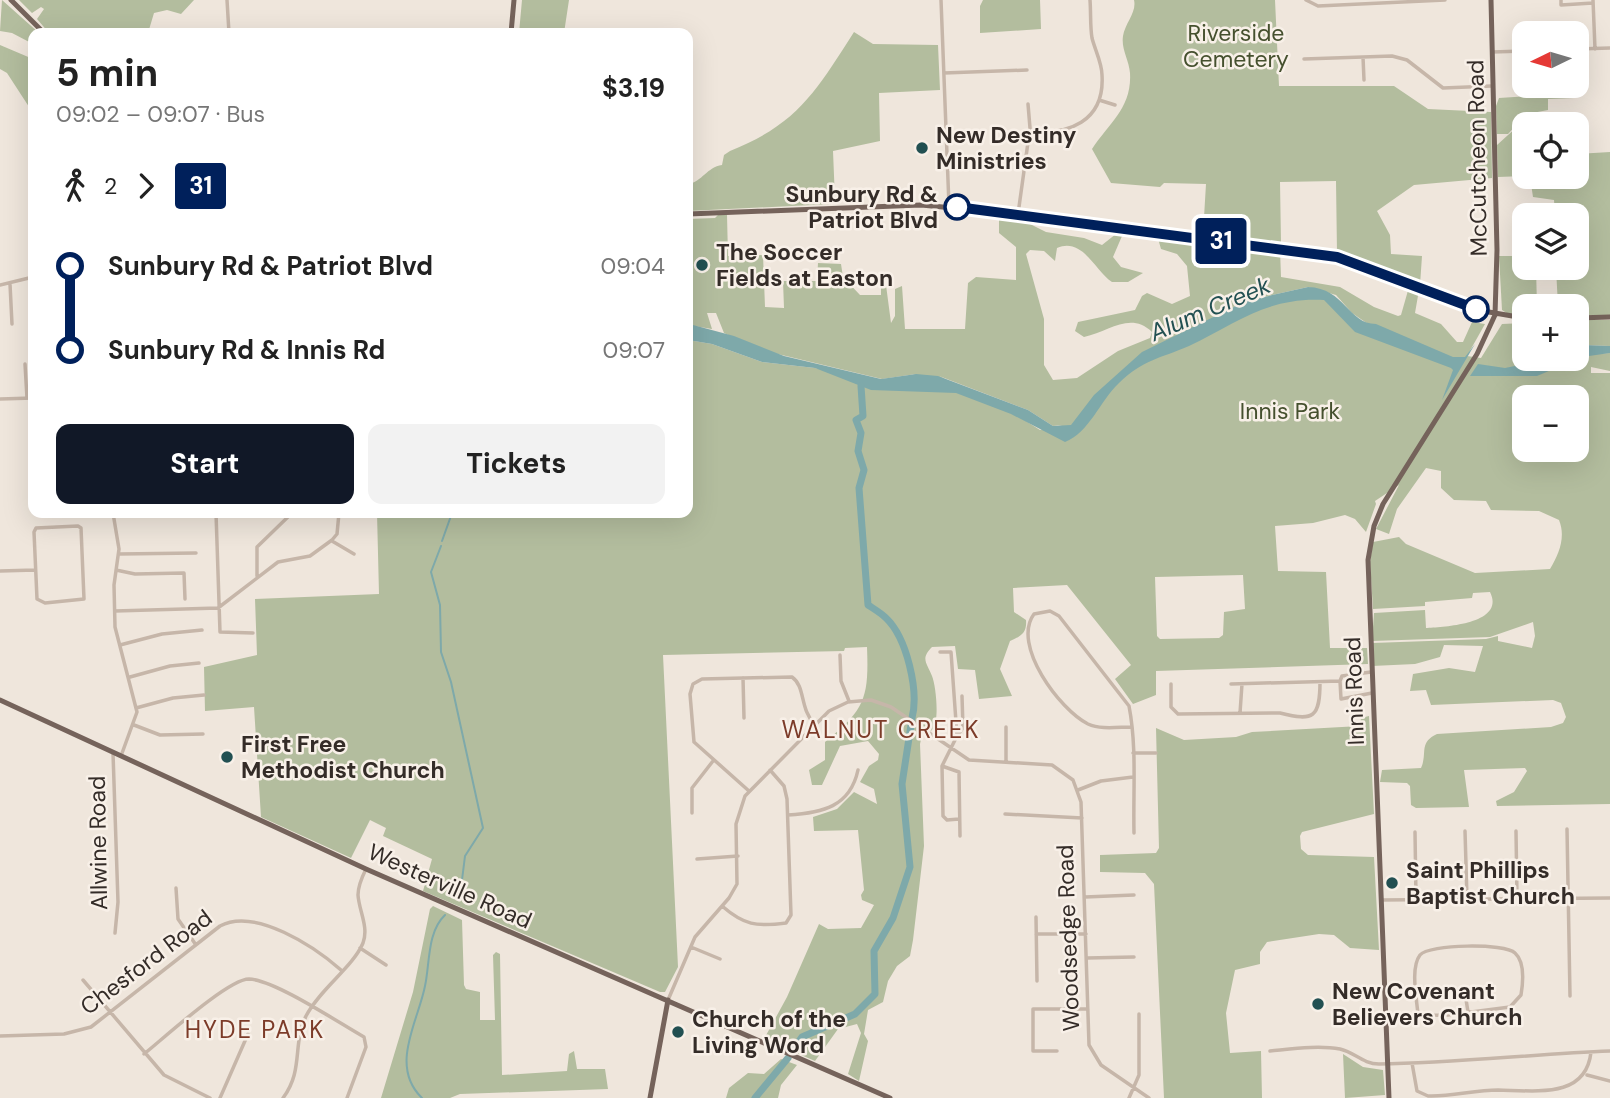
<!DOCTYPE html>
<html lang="en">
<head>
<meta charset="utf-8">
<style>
	body { margin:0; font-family:"DM Sans",sans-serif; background:#f2f2f2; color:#222; height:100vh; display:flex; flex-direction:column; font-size:26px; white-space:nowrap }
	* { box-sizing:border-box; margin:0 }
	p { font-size:23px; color:#767676 }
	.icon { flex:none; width:38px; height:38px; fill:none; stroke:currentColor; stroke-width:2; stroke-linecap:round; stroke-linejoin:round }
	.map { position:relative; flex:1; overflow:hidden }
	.sheet { position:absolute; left:28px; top:28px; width:665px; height:490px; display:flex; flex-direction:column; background:#fff; border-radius:14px; box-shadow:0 7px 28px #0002 }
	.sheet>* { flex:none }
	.badge { padding:0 14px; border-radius:5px; font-size:24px; line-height:46px }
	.needle { width:46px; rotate:265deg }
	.buttons { position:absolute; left:1512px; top:21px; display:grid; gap:14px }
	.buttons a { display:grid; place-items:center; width:77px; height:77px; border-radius:14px; background:#fff; box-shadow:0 7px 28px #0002; font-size:35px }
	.map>.badge { position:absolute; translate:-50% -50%; box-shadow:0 0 0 4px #fff }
	.legs { display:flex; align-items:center; gap:10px; height:77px; padding:0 28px; font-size:23px }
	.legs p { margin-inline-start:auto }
	.headline { display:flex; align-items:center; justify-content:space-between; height:119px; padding:0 28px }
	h1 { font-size:38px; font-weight:700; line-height:52px }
	.button { display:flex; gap:14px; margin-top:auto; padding:14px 28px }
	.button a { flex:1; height:80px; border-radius:14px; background:#111827; color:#fff; font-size:28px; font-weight:700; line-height:80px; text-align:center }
	.button a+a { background:#f2f2f2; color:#222 }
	ul { padding:0 28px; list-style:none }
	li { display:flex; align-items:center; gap:24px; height:84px; font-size:26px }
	li i { display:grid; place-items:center; width:10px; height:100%; margin:0 9px; background:currentColor }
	li i::after { content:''; width:18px; height:18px; margin:-9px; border:5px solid; border-radius:50%; background:#fff }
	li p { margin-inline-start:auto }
	li:first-child i { background:linear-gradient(#0000 50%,currentColor 0) }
	li:last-child i { background:linear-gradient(currentColor 50%,#0000 0) }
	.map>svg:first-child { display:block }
</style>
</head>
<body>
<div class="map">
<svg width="1610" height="1098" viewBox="0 0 1610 1098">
	<rect width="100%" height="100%" fill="#efe6dc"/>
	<path fill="#b3bd9e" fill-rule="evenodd" d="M2,0L39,33H33V44L12,33L0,31Z
		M19,0H194L181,14L167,10L154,13L148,33H49L37,19L44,9L41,7L32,13Z
		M522,0H569L564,33H519Z
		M983,0H1040L1041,29L980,33V6Z
		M1134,0H1275L1279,86H1394L1428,109L1491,112L1492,178L1414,185L1377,211L1390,235L1391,254L1422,256L1420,285L1337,253L1336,181L1280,182L1281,243L1203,234L1206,184L1164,183L1160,187L1111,183L1092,149C1109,123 1132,108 1130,73C1129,60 1121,49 1123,36C1125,23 1137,12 1134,0Z
		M854,32L873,44L938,45L940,90L879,93L880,141L833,151L835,200L832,204L688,211V184C702,182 707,167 722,165L724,155L730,151C798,124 816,91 854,32Z
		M0,45L33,59V113L7,73L0,69Z
		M1564,94L1574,98L1548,99V110L1527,114L1508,134H1497L1496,106L1499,98Z
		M1540,114L1545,117V124H1524V176L1498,177L1497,145L1528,117Z
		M1610,152V315L1577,316V306H1558L1556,268H1577V215H1555L1554,200L1533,197L1530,177H1577V154Z
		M719,214L727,215L728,256L763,255L765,307L784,308L783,281H817L818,263L841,264L843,277L860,295H881V284L886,285L891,323L895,316V289L902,286L905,329H965L968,283L976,277L1016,280V247L999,233V220L1016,217L1046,232L1084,238L1102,245L1121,230L1122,236L1113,257L1121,267L1143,273L1128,282H1112C1095,271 1083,237 1057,248L1055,261L1044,251L1030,250L1026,254L1044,319V365L1053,380L1077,378L1118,351L1150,338L1152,332C1130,311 1109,332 1084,337L1075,331L1078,322L1135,310L1142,296L1147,293L1172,304L1190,296L1187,266L1177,254L1161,249L1157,235L1280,249L1281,277L1340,287L1374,307L1398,316L1401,315L1409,287L1419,290L1415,313L1441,324L1457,342H1463L1472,322L1485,324L1467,356L1481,358L1502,324L1524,323V359H1577V355L1610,353V371L1591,367V373H1610V804L1497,806L1496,801L1514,792L1527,771L1525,768L1464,770L1469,807L1416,808L1411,805L1410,786L1407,783L1380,782L1382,770L1421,768C1428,753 1418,743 1437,734L1551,727L1563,723L1566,717L1561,703L1553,700L1431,705L1426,690L1410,691L1413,674L1449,668L1475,672L1483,646L1444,645L1440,657L1415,664L1372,666V643L1486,639L1498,636V641L1532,648L1535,636L1533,622L1490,637L1372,641L1374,613L1425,610L1426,628C1444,627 1506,624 1490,592L1473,593L1472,598L1425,602V606L1373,609L1370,562L1373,542L1399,537L1406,544L1475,573L1550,569C1559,554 1566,537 1559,520L1539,511L1491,510L1486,501L1454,500L1441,488V471L1426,468L1397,509L1389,534L1376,529L1399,485L1375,501L1376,504L1366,532L1355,519L1345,515L1313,523L1275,526L1278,571L1326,572L1330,648H1367L1368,664L1156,671V695L1133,704L1115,679L1131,665L1067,585L1013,588L1014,612L1026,620C1027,633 1021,636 1010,641L1000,669L1012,696L979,699L975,670L958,669L955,646L932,647C920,659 927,663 932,676C936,686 940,722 932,730C929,732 925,734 922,735L920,744L924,846L913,940L910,956L897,966L888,981L883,1002L868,1010L864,1034L868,1041L859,1081L848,1074L861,1033L857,1024L838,1029L815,1061L764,1039L787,997L819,924L828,929L861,928L874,905L862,900L861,895L864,890L858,830L814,831L813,817L837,809L854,792L877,804L874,789L860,782L869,766L878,760L879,754L868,741L840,746L822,785H812L809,770L825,760V742C865,710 869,698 867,647L845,648L844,651L663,655L678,967L665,992H660L423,891L432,859L383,836L386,828L370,820L351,858L261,817L254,707L205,711L204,667L257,655L255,599L379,594L377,513H688V340L712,344L762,362L815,368L889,382L916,374L882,379L761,350L724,333L716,313H707L712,329L688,325V219L715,218ZM1308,287L1336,295L1352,313L1368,324L1414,342L1374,334L1328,297L1305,291L1183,333L1246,301ZM939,376L1028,410L1053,426L1062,425L1040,430L1018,416ZM1524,397H1577V450H1524ZM1243,575L1245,609L1224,612L1223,635L1219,638L1160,639L1157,636L1155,577Z
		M1499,256H1524V268H1536L1537,306H1524V314H1508L1502,310Z
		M1577,320H1610V346L1584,345L1577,348Z
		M1369,716L1374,814L1302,832L1300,836L1301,849L1308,855L1374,857L1379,950L1350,948L1334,935L1319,934L1267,942L1260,952V964L1235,970L1226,1013L1230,1053L1261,1051L1262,1098H1164L1154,884L1145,873L1100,872V855L1156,853L1159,848L1156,728L1184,740L1236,737L1252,732L1360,726L1361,718Z
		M433,906L462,920L464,985L466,989L480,992V1020H495L493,955L496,952L500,954L502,1075L567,1071L569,1054L574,1051L577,1069H605L608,1089L460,1094L450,1098H381L413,992L430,909Z
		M1343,1054L1363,1067L1383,1070L1385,1095L1345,1098Z
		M781,1059L797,1065L781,1085L778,1098H726L729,1088L748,1073L764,1074Z"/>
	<path fill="#7ea9aa" d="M1308,287C1345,288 1348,324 1376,324L1453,357H1465L1475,344L1442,400L1453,370L1451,368L1355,332L1324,300C1267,297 1237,323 1189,346C1159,359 1144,359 1119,383C1100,401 1089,433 1065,442L1011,414L956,393L871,390L815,368L762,362L712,344L688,340V325H693L734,336L784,356L881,379L916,374L938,376L1028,410L1053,426L1071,425L1094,395L1142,352L1246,301Z
		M1584,345L1610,346V353L1582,357L1537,376H1470L1478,364L1505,368L1550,359H1577V348Z"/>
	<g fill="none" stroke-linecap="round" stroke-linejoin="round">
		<path stroke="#7ea9aa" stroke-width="2" d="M442,541L452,513
			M441,546L431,572L440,605L441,652L451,682L483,828L465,856L460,896
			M422,1098C389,1066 418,1022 425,986C430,963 427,932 445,915"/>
		<path stroke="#7ea9aa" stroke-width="7" d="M861,386L863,416L856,420L861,433L858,451L864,470L859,488L868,605C874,609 881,613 886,618C907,638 919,691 912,718
			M793,1050L802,1037L855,1014L875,994L874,951L893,918L910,867L902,784L911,725
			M755,1098L788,1058"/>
		<path stroke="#c6b6a9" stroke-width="3.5" d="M227,0L229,33
			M941,0L949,206
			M1306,0L1318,6L1445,0
			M1561,0V5L1593,3
			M1593,0L1595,49
			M1577,49L1610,48
			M1492,52L1524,51
			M1363,57L1364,80
			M1304,59L1392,56L1407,60L1443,88L1492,86
			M944,73L1027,70
			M1099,100L1115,105
			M1029,132C1068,135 1105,122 1102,75C1102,63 1095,50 1092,38C1090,26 1091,13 1090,0
			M1018,214L1030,128L1028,104
			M10,284L12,324
			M0,285L33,277
			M25,364L27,398
			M0,399L33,398
			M113,513L119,549L114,585L115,627L137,712L121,756
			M216,513L220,632L253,633
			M78,526L81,528L84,599L45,603L37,599L34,532L36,528Z
			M332,541L354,554
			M119,554L196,553
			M116,570L135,574L184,573L185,599
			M0,571L35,570
			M257,576V547L292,513
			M115,611L218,608L278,562L310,556L332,540L337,534L339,513
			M120,645L162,634L202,630
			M940,652H951L957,736L942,766L943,816L947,820L959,819
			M840,655L841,681L849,701
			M130,677L170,666L199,663
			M743,678L744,718
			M1340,681L1341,699L1372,693
			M1171,684V707L1178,714L1280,713C1314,722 1320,717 1320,682
			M1231,684L1340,681L1342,676L1371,672
			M136,708L173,698L204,695
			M1240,713L1242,684
			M134,725L160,735L203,734
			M1132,727C1118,727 1101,730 1088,724C1060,710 1011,645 1034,614L1050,611L1059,616L1129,706C1137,747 1133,791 1134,833
			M957,736L963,728L962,696
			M113,753L118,902L115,933
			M1133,753H1156
			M1006,762V727
			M942,766L959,772L960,836
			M1078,790L1101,781L1133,777
			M749,791L694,742L690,694L693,684L702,679L792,677C806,687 799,708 815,725
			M692,813V788L713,761
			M1005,814L1082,818
			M788,815C822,813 850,807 858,770
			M1567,829L1570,996
			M1465,831L1467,899
			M1516,831L1517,898
			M1415,832L1416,899
			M697,859L738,856
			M176,888L178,919L196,945
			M1085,897L1134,895
			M1381,900L1610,898
			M722,906C744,925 756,927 786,923L791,915L787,799L784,786L770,770
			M1036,917L1037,981
			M1036,934H1086
			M691,947L720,959
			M360,948L386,965
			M1087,958L1134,957
			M83,980L164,1075L210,1098
			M1465,993L1468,1012
			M668,1000L695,937L729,898L737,884L736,824L745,796L829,711L848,702L871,700L891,707L969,760L1052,765L1073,780L1081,802L1089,1045L1101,1065L1149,1098
			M1386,1016L1448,1015L1510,1007L1521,995C1523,983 1525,962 1515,953C1505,943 1429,944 1420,955C1410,968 1417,1000 1418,1015
			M0,1036L64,1034L91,1027L220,926C255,907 315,947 341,970
			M1057,1051H1033V1009H1088
			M1270,1051C1291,1049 1318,1045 1340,1049C1354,1052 1363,1064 1379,1064C1456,1063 1533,1054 1610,1051
			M144,1054C163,1039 228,979 249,979C275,980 339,1023 364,1037L366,1047L347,1098
			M1412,1063L1417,1091L1428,1096C1451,1097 1474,1090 1498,1090C1539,1091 1586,1098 1591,1052
			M1587,1075L1610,1081
			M220,1098L248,1034
			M283,1098C304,1070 292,1045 306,1016C320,989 353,967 363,943C369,927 359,911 358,895C358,886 362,877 366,869
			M1129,1098L1139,1075V1014"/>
		<path stroke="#75635b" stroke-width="5" d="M11,0L44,33
			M511,33L514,0
			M688,214L921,205L1018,214L1337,257L1483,311L1524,318
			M1577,318L1610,317
			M0,700L366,869L890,1098
			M650,1098L668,1000
			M1389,1098L1368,560L1374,526L1383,504L1477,354L1495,315L1497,250L1491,0"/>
	</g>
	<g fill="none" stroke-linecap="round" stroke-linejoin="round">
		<g stroke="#fff" stroke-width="16">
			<path id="line-1" d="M957,207L1337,257L1476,309"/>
		</g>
		<use href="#line-1" stroke="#00205b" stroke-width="10"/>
	</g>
	<g fill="#225052" stroke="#f8f0e8" stroke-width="2.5">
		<circle cx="922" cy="148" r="7"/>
		<circle cx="702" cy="265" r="7"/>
		<circle cx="227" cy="757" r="7"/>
		<circle cx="1392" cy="883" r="7"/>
		<circle cx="1318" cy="1004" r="7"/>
		<circle cx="678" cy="1032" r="7"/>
	</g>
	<g fill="#fff" stroke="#00205b" stroke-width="3.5">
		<circle cx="957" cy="207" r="12"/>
		<circle cx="1476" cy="309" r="12"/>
	</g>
	<g text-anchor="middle" stroke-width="5" stroke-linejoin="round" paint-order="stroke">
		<g font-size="23" fill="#45502e" stroke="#f8f0e8">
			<text x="1236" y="41">Riverside<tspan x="1236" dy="26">Cemetery</tspan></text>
			<text x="1290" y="419">Innis Park</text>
		</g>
		<g font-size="23" font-weight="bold" fill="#342c28" stroke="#f8f0e8" text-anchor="start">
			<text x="936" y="143">New Destiny<tspan x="936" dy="26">Ministries</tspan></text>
			<text x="716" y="260">The Soccer<tspan x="716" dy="26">Fields at Easton</tspan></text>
			<text x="241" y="752">First Free<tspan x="241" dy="26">Methodist Church</tspan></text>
			<text x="1406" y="878">Saint Phillips<tspan x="1406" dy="26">Baptist Church</tspan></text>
			<text x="1332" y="999">New Covenant<tspan x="1332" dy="26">Believers Church</tspan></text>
			<text x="692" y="1027">Church of the<tspan x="692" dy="26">Living Word</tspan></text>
		</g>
		<g font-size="23" fill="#342c28" stroke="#f8f0e8">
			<text transform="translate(1477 158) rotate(-91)" y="8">McCutcheon Road</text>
			<text transform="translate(1354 691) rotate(-92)" y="8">Innis Road</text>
			<text transform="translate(98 843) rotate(-91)" y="8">Allwine Road</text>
			<text transform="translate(450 886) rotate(24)" y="8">Westerville Road</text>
			<text transform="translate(1068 938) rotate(-92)" y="8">Woodsedge Road</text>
			<text transform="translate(146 962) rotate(-37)" y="8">Chesford Road</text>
		</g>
		<g font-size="23" font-weight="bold" fill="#342c28" stroke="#f8f0e8" text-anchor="end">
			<text x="938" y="202">Sunbury Rd &amp;<tspan x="938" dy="26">Patriot Blvd</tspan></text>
		</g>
		<g font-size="24" font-style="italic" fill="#225052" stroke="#f8f0e8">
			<text transform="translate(1210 309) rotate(-23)" y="8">Alum Creek</text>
		</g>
		<g font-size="24" letter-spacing="2" fill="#7c3b29" stroke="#f8f0e8">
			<text x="881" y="738">WALNUT CREEK</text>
			<text x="255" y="1038">HYDE PARK</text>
		</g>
	</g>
</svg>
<div class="buttons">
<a><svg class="needle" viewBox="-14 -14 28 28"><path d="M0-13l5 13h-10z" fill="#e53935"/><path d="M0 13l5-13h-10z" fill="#767676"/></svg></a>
<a><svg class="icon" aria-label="locate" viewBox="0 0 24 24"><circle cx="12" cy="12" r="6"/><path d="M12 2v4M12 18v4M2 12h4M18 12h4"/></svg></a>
<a><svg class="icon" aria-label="layers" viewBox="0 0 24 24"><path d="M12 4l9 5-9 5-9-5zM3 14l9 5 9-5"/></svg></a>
<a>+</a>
<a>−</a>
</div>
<b class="badge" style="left:1221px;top:241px;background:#00205b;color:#fff">31</b>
<section class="sheet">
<div class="headline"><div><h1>5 min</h1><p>09:02 – 09:07 · Bus</p></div><b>$3.19</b></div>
<div class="legs"><svg class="icon" aria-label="walk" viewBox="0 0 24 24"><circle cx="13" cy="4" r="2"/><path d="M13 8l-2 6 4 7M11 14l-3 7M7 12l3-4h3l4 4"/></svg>2<svg class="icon" aria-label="forward" viewBox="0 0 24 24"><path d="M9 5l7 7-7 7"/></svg><b class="badge" style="background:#00205b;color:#fff">31</b></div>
<ul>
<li><i style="color:#00205b"></i><b>Sunbury Rd &amp; Patriot Blvd</b><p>09:04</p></li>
<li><i style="color:#00205b"></i><b>Sunbury Rd &amp; Innis Rd</b><p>09:07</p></li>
</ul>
<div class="button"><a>Start</a><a>Tickets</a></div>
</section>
</div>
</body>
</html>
